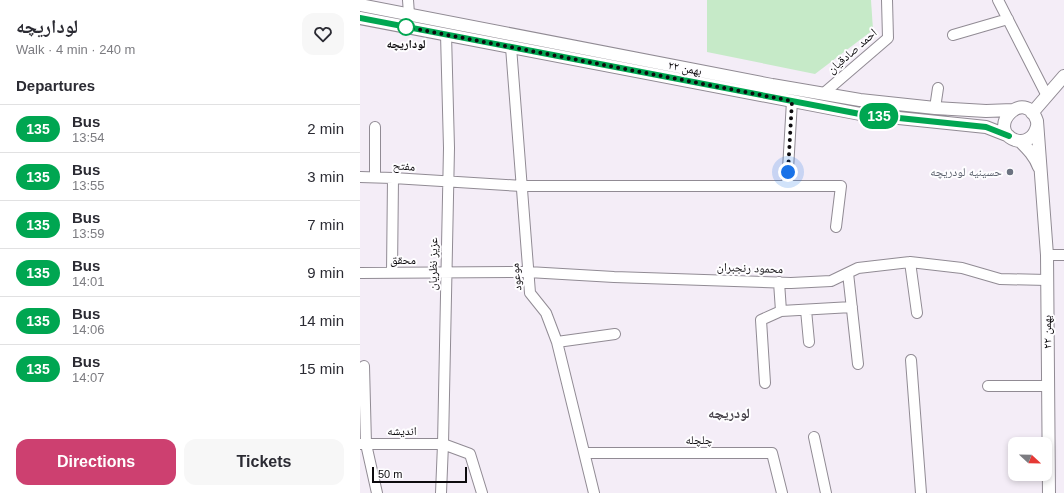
<!DOCTYPE html>
<html lang="en">
<head>
<meta charset="utf-8">
<style>
	body { margin:0; font-family:Arial,"Noto Naskh Arabic",sans-serif; background:#f7f7f7; color:#2b2b33; height:100vh; display:flex; flex-direction:column; font-size:15px; white-space:nowrap }
	* { box-sizing:border-box; margin:0 }
	p { font-size:13px; color:#7c7c81 }
	.icon { flex:none; width:22px; height:22px; fill:none; stroke:currentColor; stroke-width:2; stroke-linecap:round; stroke-linejoin:round }
	.map { position:relative; flex:1; overflow:hidden }
	.sheet { display:flex; flex-direction:column; background:#fff; width:360px }
	.sheet>* { flex:none }
	.badge { padding:0 8px; border-radius:13px; font-size:14px; line-height:26px }
	.needle { width:26px; rotate:112deg }
	.fabs { position:absolute; left:648px; top:437px; display:grid; gap:8px }
	.fabs a { display:grid; place-items:center; width:44px; height:44px; border-radius:8px; background:#fff; box-shadow:0 2px 6px #0003; font-size:20px }
	.scale { position:absolute; left:12px; bottom:10px; width:95px; box-sizing:border-box; padding-left:4px; border:2px solid #0d0b0e; border-top:0; font-size:11px; line-height:14px; white-space:nowrap; color:#0d0b0e; -webkit-text-stroke:3px #fefdff; paint-order:stroke }
	.you { position:absolute; width:20px; height:20px; margin:-10px; border:3px solid #fff; border-radius:50%; background:#1a73e8; box-shadow:0 0 0 6px #1a73e833 }
	.map>.badge { position:absolute; translate:-50% -50%; box-shadow:0 0 0 2px #fff }
	h2 { padding:0 16px; font-size:15px; line-height:36px }
	.round { display:grid; place-items:center; flex:none; width:42px; height:42px; border-radius:12px; background:#f7f7f7 }
	.headline { display:flex; align-items:center; justify-content:space-between; height:68px; padding:0 16px }
	h1 { font-size:19px; font-weight:700; line-height:30px }
	.cta { display:flex; gap:8px; margin-top:auto; padding:8px 16px }
	.cta a { flex:1; height:46px; border-radius:12px; background:#cd4070; color:#fff; font-size:16px; font-weight:700; line-height:46px; text-align:center }
	.cta a+a { background:#f7f7f7; color:#2b2b33 }
	ul { padding:0; list-style:none }
	li { display:flex; align-items:center; gap:12px; height:48px; padding:0 16px; border-top:1px solid #e1e1e2 }
	li div { flex:1 }
	li b { display:block; font-size:15px }
	li em { font-style:normal }
	li .badge { min-width:44px; font-weight:700; text-align:center }
	main { display:flex; flex:1; min-height:0 }
	.map>svg:first-child { display:block }
</style>
</head>
<body>
<main>
<section class="sheet">
<div class="headline"><div><h1>لوداریچه</h1><p>Walk · 4 min · 240 m</p></div><a class="round"><svg class="icon" aria-label="heart" viewBox="0 0 24 24"><path d="M12 20l-8-8c-3-5 5-10 8-4 3-6 11-1 8 4z"/></svg></a></div>
<h2>Departures</h2>
<ul>
<li><span class="badge" style="background:#00a651;color:#fff">135</span><div><b>Bus</b><p>13:54</p></div><em>2 min</em></li>
<li><span class="badge" style="background:#00a651;color:#fff">135</span><div><b>Bus</b><p>13:55</p></div><em>3 min</em></li>
<li><span class="badge" style="background:#00a651;color:#fff">135</span><div><b>Bus</b><p>13:59</p></div><em>7 min</em></li>
<li><span class="badge" style="background:#00a651;color:#fff">135</span><div><b>Bus</b><p>14:01</p></div><em>9 min</em></li>
<li><span class="badge" style="background:#00a651;color:#fff">135</span><div><b>Bus</b><p>14:06</p></div><em>14 min</em></li>
<li><span class="badge" style="background:#00a651;color:#fff">135</span><div><b>Bus</b><p>14:07</p></div><em>15 min</em></li>
</ul>
<div class="cta"><a>Directions</a><a>Tickets</a></div>
</section>
<div class="map">
<svg width="704" height="493" viewBox="0 0 704 493">
	<rect width="100%" height="100%" fill="#f4edf7"/>
	<path fill="#c6eac8" d="M347,0H511L513,30L455,74L347,52Z"/>
	<g fill="none" stroke-linecap="round" stroke-linejoin="round">
		<g stroke="#918b94" stroke-width="12">
			<path id="minor" d="M48,0L49,14
				M638,0L687,96
				M593,35L648,19
				M151,47L170,293L186,313L197,342L234,493
				M464,93L528,38L527,0
				M575,108L578,88
				M15,127V177
				M0,177L33,178L162,186H481L476,227
				M427,186L432,101
				M687,255H704
				M550,262L557,313
				M0,273L168,272L254,277L431,283L471,281L498,268L550,262L602,268L640,279L687,280
				M32,273L33,178
				M488,273L498,364
				M446,310L449,342
				M421,311L492,307
				M197,342L255,334
				M551,360L561,493
				M4,366L6,444L17,493
				M405,383L401,320L421,311L419,282
				M628,386H687
				M454,437L466,493
				M0,444H83L110,454L122,493
				M225,453H412L422,493
				M81,493L83,444L89,148L86,34"/>
		</g>
		<g stroke="#918b94" stroke-width="14">
			<path id="tertiary" d="M0,5L412,85L500,100L575,108L626,111L653,110
				M0,18L500,114L626,127L649,136
				M672,113L704,76
				M677,126C675,136 666,144 655,140C625,128 665,86 677,121L687,255L689,493
				M660,141C668,149 675,156 679,167"/>
		</g>
		<use href="#minor" stroke="#fff" stroke-width="10"/>
		<use href="#tertiary" stroke="#fff" stroke-width="12"/>
	</g>
	<g fill="none" stroke-linecap="round" stroke-linejoin="round">
		<g stroke="#fff" stroke-width="9">
			<path id="line" d="M0,18L500,114L626,127L649,136"/>
		</g>
		<use href="#line" stroke="#00a651" stroke-width="6"/>
		<path stroke="#0d0b0e" stroke-width="4" stroke-dasharray="0 7.2" d="M46,27L432,101L428,172"/>
	</g>
	<circle fill="#fff" stroke="#00a651" stroke-width="2" cx="46" cy="27" r="8"/>
	<circle fill="#6b7280" stroke="#fefdff" stroke-width="1.5" cx="650" cy="172" r="4"/>
	<g text-anchor="middle" stroke-width="4" stroke-linejoin="round" paint-order="stroke">
		<g font-size="12" font-weight="bold" fill="#0d0b0e" stroke="#fefdff">
			<text x="46" y="48">لوداریچه</text>
		</g>
		<g font-size="12" fill="#0d0b0e" stroke="#fefdff">
			<text transform="translate(492 51) rotate(-41)" y="4">احمد صادقیان</text>
			<text transform="translate(325 68) rotate(11)" y="4">۲۲ بهمن</text>
			<text transform="translate(44 166) rotate(4)" y="4">مفتح</text>
			<text x="43" y="264">محقق</text>
			<text transform="translate(73 264) rotate(-89)" y="4">عزیز نظریان</text>
			<text transform="translate(390 268) rotate(2)" y="4">محمود رنجبران</text>
			<text transform="translate(156 277) rotate(-96)" y="4">موعود</text>
			<text transform="translate(687 332) rotate(-90)" y="4">۲۲ بهمن</text>
			<text x="42" y="435">اندیشه</text>
			<text x="339" y="444">چلچله</text>
		</g>
		<g font-size="12" fill="#5b616d" stroke="#fefdff" text-anchor="end">
			<text x="642" y="176">حسینیه لودریچه</text>
		</g>
		<g font-size="14" font-weight="bold" fill="#47424a" stroke="#fefdff">
			<text x="369" y="418">لودریچه</text>
		</g>
	</g>
</svg>
<div class="fabs">
<a><svg class="needle" viewBox="-14 -14 28 28"><path d="M0-13l5 13h-10z" fill="#e53935"/><path d="M0 13l5-13h-10z" fill="#7c7c81"/></svg></a>
</div>
<div class="scale">50 m</div>
<div class="you" style="left:428px;top:172px"></div>
<b class="badge" style="left:519px;top:116px;background:#00a651;color:#fff">135</b>
</div>
</main>
</body>
</html>
